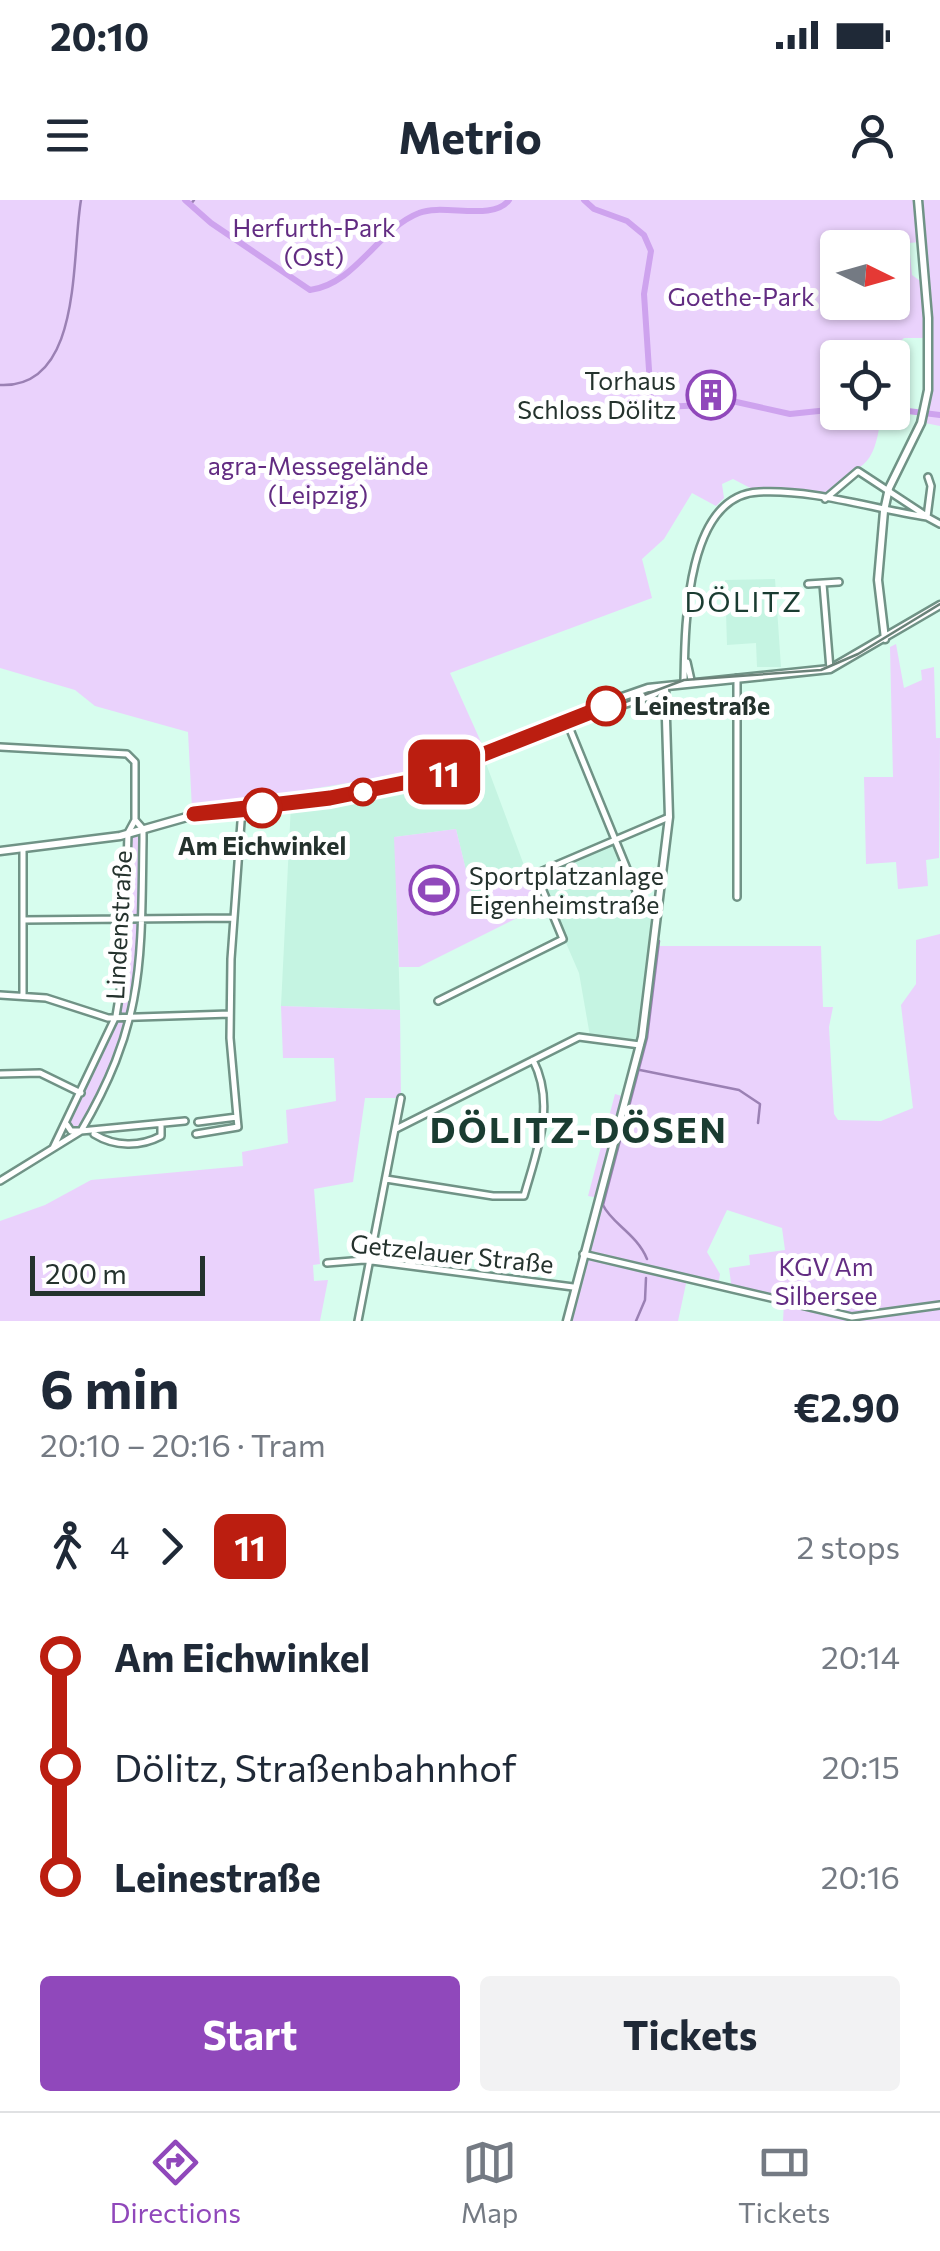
<!DOCTYPE html>
<html lang="en">
<head>
<meta charset="utf-8">
<style>
	body { margin:0; font-family:Commissioner,sans-serif; background:#f2f2f3; color:#1f2937; height:100vh; display:flex; flex-direction:column; font-size:38px; white-space:nowrap }
	* { box-sizing:border-box; margin:0 }
	p { font-size:32px; color:#747a83 }
	.icon { flex:none; width:55px; height:55px; fill:none; stroke:currentColor; stroke-width:2; stroke-linecap:round; stroke-linejoin:round }
	.map { position:relative; height:1121px; overflow:hidden }
	.side { display:flex; flex-direction:column; background:#fff; flex:1 }
	.side>* { flex:none }
	.badge { padding:0 20px; border-radius:15px; font-size:35px; line-height:65px }
	.needle { width:65px; rotate:95deg }
	.tools { position:absolute; left:820px; top:30px; display:grid; gap:20px }
	.tools a { display:grid; place-items:center; width:90px; height:90px; border-radius:10px; background:#fff; box-shadow:0 2px 8px #0004; font-size:50px }
	.scale { position:absolute; left:30px; bottom:25px; width:175px; box-sizing:border-box; padding-left:10px; border:5px solid #24322d; border-top:0; font-size:28px; line-height:35px; white-space:nowrap; color:#24322d; -webkit-text-stroke:8px #fff; paint-order:stroke }
	.map>.badge { position:absolute; translate:-50% -50%; box-shadow:0 0 0 5px #fff }
	.legs { display:flex; align-items:center; gap:15px; height:110px; padding:0 40px; font-size:32px }
	.legs p { margin-inline-start:auto }
	.overview { display:flex; align-items:center; justify-content:space-between; height:170px; padding:0 40px }
	h1 { font-size:55px; font-weight:700; line-height:75px }
	.cta { display:flex; gap:20px; margin-top:auto; padding:20px 40px }
	.cta a { flex:1; height:115px; border-radius:10px; background:#9048bb; color:#fff; font-size:40px; font-weight:700; line-height:115px; text-align:center }
	.cta a+a { background:#f2f2f3; color:#1f2937 }
	ul { padding:0 40px; list-style:none }
	li { display:flex; align-items:center; gap:35px; height:110px; font-size:38px }
	li i { display:grid; place-items:center; width:15px; height:100%; margin:0 12px; background:currentColor }
	li i::after { content:''; width:25px; height:25px; margin:-12px; border:8px solid; border-radius:50%; background:#fff }
	li p { margin-inline-start:auto }
	li:first-child i { background:linear-gradient(#0000 50%,currentColor 0) }
	li:last-child i { background:linear-gradient(currentColor 50%,#0000 0) }
	.status { display:flex; justify-content:space-between; align-items:center; height:70px; padding:0 50px; background:#fff; direction:ltr }
	.status svg { height:28px; fill:currentColor }
	header { display:flex; justify-content:space-between; align-items:center; height:130px; padding:0 40px; background:#fff; font-size:45px; font-weight:700 }
	.menu { display:flex; justify-content:space-around; align-items:center; height:140px; border-top:2px solid #e0e1e3; background:#fff; font-size:28px; color:#747a83 }
	.menu a { display:grid; justify-items:center; gap:5px }
	.menu .on { color:#9048bb }
	.map>svg:first-child { display:block }
</style>
</head>
<body>
<div class="status"><b>20:10</b><svg viewBox="0 0 49 12"><path d="M0 12V9h3v3zM5 12V6h3v6zM10 12V3h3v9zM15 12V0h3v12zM26 1h20v11H26zM47 4h2v5h-2z"/></svg></div>
<header><svg class="icon" aria-label="menu" viewBox="0 0 24 24"><path d="M4 6h16M4 12h16M4 18h16"/></svg>Metrio<svg class="icon" aria-label="person" viewBox="0 0 24 24"><circle cx="12" cy="8" r="4"/><path d="M4 21q1-7 8-7t8 7"/></svg></header>
<div class="map">
<svg width="940" height="1121" viewBox="0 0 940 1121">
	<rect width="100%" height="100%" fill="#d7fdee"/>
	<path fill="#c5f4e2" d="M775,379L781,467H757L756,443L727,445L725,380Z
		M484,558L525,668L486,682L491,697L474,704L456,629L395,637L400,810L281,806L291,604L415,583Z
		M615,640L643,707L656,714L640,845L590,836L579,773L536,674Z"/>
	<path fill="#ead2fc" fill-rule="evenodd" d="M0,0H918L920,42L909,43L912,75L923,83L929,138H904L884,157L838,158V212L881,213C874,286 850,256 824,300L758,292L733,279L722,284L724,298L716,306L692,293L664,339L642,359L652,398L450,473L485,551C388,582 291,590 192,609L188,532L95,506L75,490L0,468ZM838,48H892V102H838Z
		M922,0H940V226L925,223C940,172 929,56 922,0Z
		M896,444L904,488L922,480L921,470L934,467L936,538H940L939,658L926,660L928,686L898,689L896,662L866,664L864,577H893L890,447Z
		M143,629C142,690 149,758 133,817C122,858 100,894 81,931L75,932L66,922L116,816L122,789L128,633Z
		M456,629L474,703L491,697L486,682L531,665L547,703L419,767H399L394,637Z
		M940,734V1121H783L784,1103L732,1090L729,1068L750,1065L749,1055L785,1050L782,1028L727,1010L707,1052L720,1074L718,1086L687,1079L678,1121H567L599,998L588,996L615,894L625,897L640,845L652,746H821L823,807H833L829,827L834,914L838,920L881,921L913,908L901,805L916,784V740Z
		M281,806L400,810L401,898H365L353,982L314,989L320,1064L313,1065L314,1081L328,1080L320,1121H0V1021L45,1005L91,980L243,966L242,952L288,943L286,910L336,901L334,858H283Z"/>
	<g fill="none" stroke-linecap="round" stroke-linejoin="round">
		<path stroke="#9b81b4" stroke-width="2.5" d="M191,4L194,0
			M0,185C83,189 71,57 81,0
			M640,870L739,890L760,904L758,923
			M647,1059C637,1034 611,1023 603,1005L647,838L659,741
			M636,1121L645,1100L646,1078"/>
		<path stroke="#cea3ee" stroke-width="6" d="M185,0L211,23L310,90C356,84 378,29 419,13C443,3 493,22 509,0
			M584,0L594,9L627,21L644,35L651,51L644,94L651,200L662,207L706,205L723,199L790,214L838,209
			M892,209L940,215"/>
		<g stroke="#709386" stroke-width="10">
			<path id="street" d="M825,299L858,271L925,315
				M927,317L931,286L928,277
				M808,384L839,382
				M823,384L830,469
				M687,462L691,480
				M737,478V697
				M684,482C685,428 685,295 759,292C814,289 873,309 927,317L940,324
				M567,522L643,708L656,714
				M0,547L127,554L135,562V620L128,633L124,767L116,816L53,948
				M23,720L233,718
				M0,795L46,798L108,818L230,814
				M23,796V649
				M438,801L563,739L536,674L540,672L669,617
				M0,874L40,873L81,893
				M198,922L237,917L230,838L231,759L242,608
				M67,925L71,931H81C145,821 141,763 143,640V629L136,621
				M396,929L579,837L640,845
				M94,934C115,947 140,947 161,936V924
				M196,934L238,927L237,917
				M386,979L493,996H524C537,950 556,905 533,860
				M0,981L81,931L185,921
				M583,1054L852,1117L940,1105
				M327,1063L364,1060L573,1087
				M358,1121L401,898"/>
		</g>
		<g stroke="#709386" stroke-width="11">
			<path id="secondary" d="M885,439L878,380L884,311L889,288L921,223L928,190V118L918,0
				M568,521L651,496L664,487
				M0,651L120,636L208,611L330,599L421,581L497,554L579,512L648,488L830,469L940,405
				M567,1121L642,837L669,617L665,487"/>
		</g>
		<use href="#street" stroke="#fff" stroke-width="5"/>
		<use href="#secondary" stroke="#fff" stroke-width="6"/>
		<path stroke="#6b8279" stroke-width="2.5" d="M194,614L330,598L418,580L684,480L821,470L858,454L940,404"/>
	</g>
	<g fill="none" stroke-linecap="round" stroke-linejoin="round">
		<g stroke="#fff" stroke-width="22">
			<path id="line-1" d="M262,608L194,614L330,598L418,580L606,506"/>
		</g>
		<use href="#line-1" stroke="#bb1e10" stroke-width="15"/>
	</g>
	<defs>
		<g id="building-ring" transform="scale(2.5)"><circle r="9.5" fill="#fff" stroke="#9048bb" stroke-width="1.5"/><path d="M-4-6H4V6H1V3H-1V6H-4ZM-2.5-4.3h1.7v1.8h-1.7ZM.8-4.3h1.7v1.8H.8ZM-2.5-1h1.7V.8h-1.7ZM.8-1h1.7V.8H.8Z" fill="#9048bb"/></g>
		<g id="stadium-ring" transform="scale(2.5)"><circle r="9.5" fill="#fff" stroke="#9048bb" stroke-width="1.5"/><path d="M0-5a6.5 5 0 1 0 0 10a6.5 5 0 1 0 0-10ZM-3.5-1.8h7v3.6h-7Z" fill="#9048bb"/></g>
	</defs>
	<g fill-rule="evenodd">
		<use href="#building-ring" x="711" y="195"/>
		<use href="#stadium-ring" x="434" y="690"/>
	</g>
	<g fill="#fff" stroke="#bb1e10" stroke-width="5">
		<circle cx="606" cy="506" r="18"/>
		<circle cx="363" cy="592" r="12"/>
		<circle cx="262" cy="608" r="18"/>
	</g>
	<g text-anchor="middle" stroke-width="10" stroke-linejoin="round" paint-order="stroke">
		<g font-size="25" fill="#622c82" stroke="#fff">
			<text x="314" y="37">Herfurth-Park<tspan x="314" dy="29">(Ost)</tspan></text>
			<text x="741" y="106">Goethe-Park</text>
			<text x="318" y="275">agra-Messegelände<tspan x="318" dy="29">(Leipzig)</tspan></text>
			<text x="826" y="1076">KGV Am<tspan x="826" dy="29">Silbersee</tspan></text>
		</g>
		<g font-size="25" fill="#24322d" stroke="#fff" text-anchor="end">
			<text x="676" y="190">Torhaus<tspan x="676" dy="29">Schloss Dölitz</tspan></text>
			<text x="469" y="685" text-anchor="start">Sportplatzanlage<tspan x="469" dy="29">Eigenheimstraße</tspan></text>
		</g>
		<g font-size="25" font-weight="bold" fill="#24322d" stroke="#fff" text-anchor="start">
			<text x="634" y="515">Leinestraße</text>
			<text x="262" y="655" text-anchor="middle">Am Eichwinkel</text>
		</g>
		<g font-size="25" fill="#24322d" stroke="#fff">
			<text transform="translate(119 725) rotate(-87)" y="9">Lindenstraße</text>
			<text transform="translate(452 1054) rotate(6)" y="9">Getzelauer Straße</text>
		</g>
		<g font-size="28" letter-spacing="2.5" fill="#1a3c31" stroke="#fff">
			<text x="744" y="412">DÖLITZ</text>
		</g>
		<g font-size="35" font-weight="bold" letter-spacing="2.5" fill="#1a3c31" stroke="#fff">
			<text x="579" y="943">DÖLITZ-DÖSEN</text>
		</g>
	</g>
</svg>
<div class="tools">
<a><svg class="needle" viewBox="-14 -14 28 28"><path d="M0-13l5 13h-10z" fill="#e53935"/><path d="M0 13l5-13h-10z" fill="#747a83"/></svg></a>
<a><svg class="icon" aria-label="locate" viewBox="0 0 24 24"><circle cx="12" cy="12" r="6"/><path d="M12 2v4M12 18v4M2 12h4M18 12h4"/></svg></a>
</div>
<div class="scale">200 m</div>
<b class="badge" style="left:444px;top:572px;background:#bb1e10;color:#fff">11</b>
</div>
<section class="side">
<div class="overview"><div><h1>6 min</h1><p>20:10 – 20:16 · Tram</p></div><b>€2.90</b></div>
<div class="legs"><svg class="icon" aria-label="walk" viewBox="0 0 24 24"><circle cx="13" cy="4" r="2"/><path d="M13 8l-2 6 4 7M11 14l-3 7M7 12l3-4h3l4 4"/></svg>4<svg class="icon" aria-label="forward" viewBox="0 0 24 24"><path d="M9 5l7 7-7 7"/></svg><b class="badge" style="background:#bb1e10;color:#fff">11</b><p>2 stops</p></div>
<ul>
<li><i style="color:#bb1e10"></i><b>Am Eichwinkel</b><p>20:14</p></li>
<li><i style="color:#bb1e10"></i><span>Dölitz, Straßenbahnhof</span><p>20:15</p></li>
<li><i style="color:#bb1e10"></i><b>Leinestraße</b><p>20:16</p></li>
</ul>
<div class="cta"><a>Start</a><a>Tickets</a></div>
</section>
<nav class="menu">
<a class="on"><svg class="icon" aria-label="directions" viewBox="0 0 24 24"><path d="M12 3l9 9-9 9-9-9zM9 14v-3h6M13 9l2 2-2 2"/></svg>Directions</a>
<a><svg class="icon" aria-label="map" viewBox="0 0 24 24"><path d="M3 6l6-2 6 2 6-2v14l-6 2-6-2-6 2zM9 4v14M15 6v14"/></svg>Map</a>
<a><svg class="icon" aria-label="tickets" viewBox="0 0 24 24"><path d="M3 7h18v10H3zM15 7v10"/></svg>Tickets</a>
</nav>
</body>
</html>
